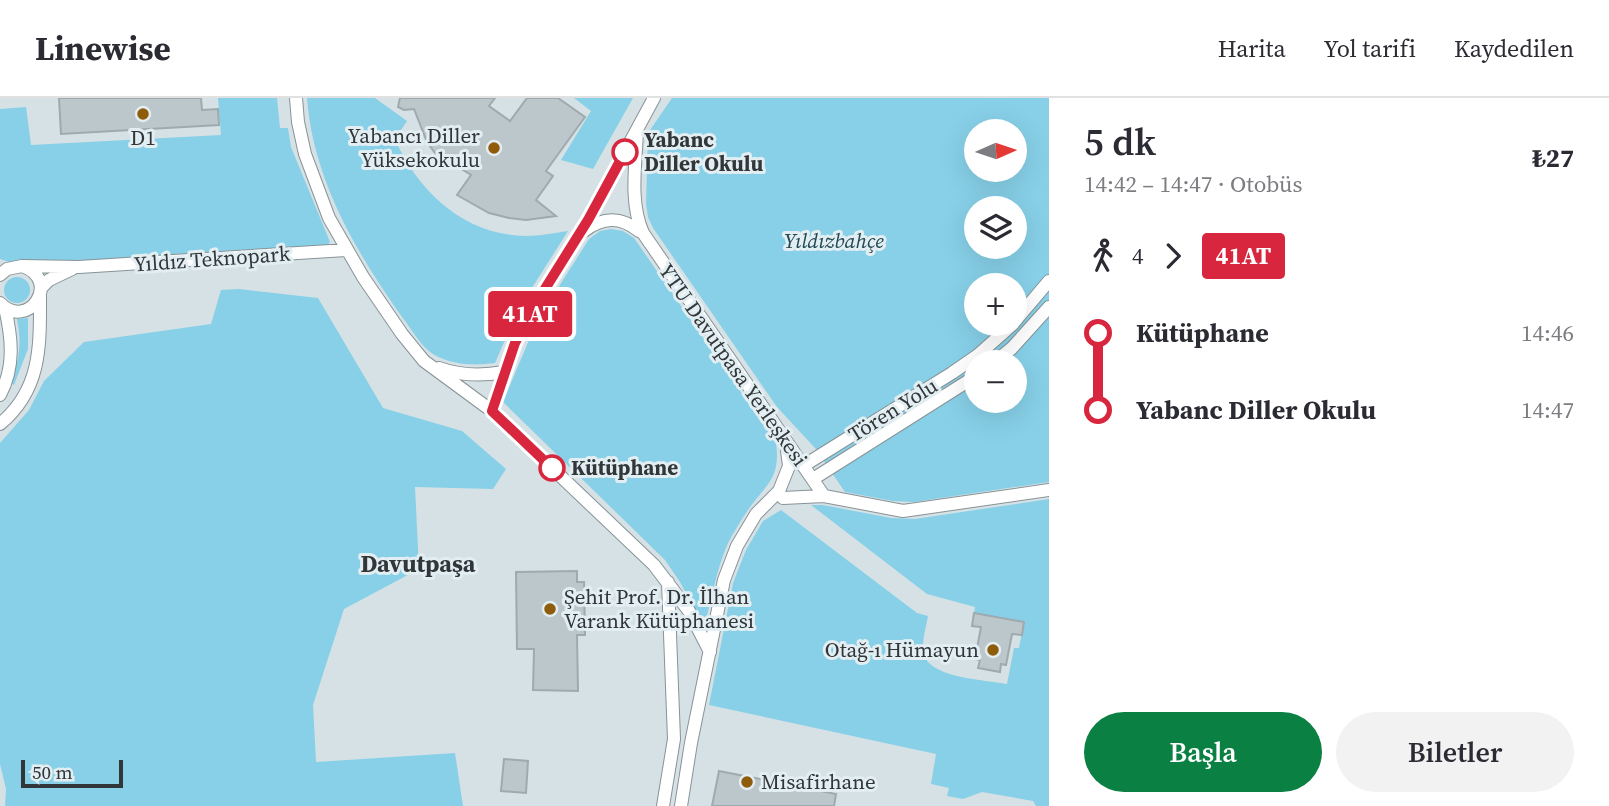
<!DOCTYPE html>
<html lang="tr">
<head>
<meta charset="utf-8">
<style>
	body { margin:0; font-family:"Source Serif 4",serif; background:#f2f2f3; color:#2b2b33; height:100vh; display:flex; flex-direction:column; font-size:26px; white-space:nowrap }
	* { box-sizing:border-box; margin:0 }
	p { font-size:23px; color:#7c7c81 }
	.icon { flex:none; width:38px; height:38px; fill:none; stroke:currentColor; stroke-width:2; stroke-linecap:round; stroke-linejoin:round }
	.map { position:relative; flex:1; overflow:hidden }
	.panel { display:flex; flex-direction:column; background:#fff; width:560px }
	.panel>* { flex:none }
	.badge { padding:0 14px; border-radius:5px; font-size:24px; line-height:46px }
	.needle { width:46px; rotate:87deg }
	.buttons { position:absolute; left:964px; top:21px; display:grid; gap:14px }
	.buttons a { display:grid; place-items:center; width:63px; height:63px; border-radius:50%; background:#fff; box-shadow:0 7px 28px #0002; font-size:35px }
	.scale { position:absolute; left:21px; bottom:18px; width:102px; box-sizing:border-box; padding-left:7px; border:4px solid #313638; border-top:0; font-size:19px; line-height:24px; white-space:nowrap; color:#313638; -webkit-text-stroke:5px #e2eef2; paint-order:stroke }
	.map>.badge { position:absolute; translate:-50% -50%; box-shadow:0 0 0 4px #fff }
	.legs { display:flex; align-items:center; gap:10px; height:77px; padding:0 35px; font-size:23px }
	.legs p { margin-inline-start:auto }
	.head { display:flex; align-items:center; justify-content:space-between; height:119px; padding:0 35px }
	h1 { font-size:38px; font-weight:600; line-height:52px }
	.primary-button { display:flex; gap:14px; margin-top:auto; padding:14px 35px }
	.primary-button a { flex:1; height:80px; border-radius:42px; background:#0b8043; color:#fff; font-size:28px; font-weight:600; line-height:80px; text-align:center }
	.primary-button a+a { background:#f2f2f3; color:#2b2b33 }
	ul { padding:0 35px; list-style:none }
	li { display:flex; align-items:center; gap:24px; height:77px; font-size:26px }
	li i { display:grid; place-items:center; width:10px; height:100%; margin:0 9px; background:currentColor }
	li i::after { content:''; width:18px; height:18px; margin:-9px; border:5px solid; border-radius:50%; background:#fff }
	li p { margin-inline-start:auto }
	li:first-child i { background:linear-gradient(#0000 50%,currentColor 0) }
	li:last-child i { background:linear-gradient(currentColor 50%,#0000 0) }
	header { display:flex; align-items:center; gap:42px; box-sizing:border-box; height:98px; padding:0 35px; background:#fff; border-bottom:2px solid #e1e1e2 }
	header strong { font-size:33px }
	nav { display:flex; gap:38px; margin-inline-start:auto; font-size:24px }
	main { display:flex; flex:1; min-height:0 }
	.map>svg:first-child { display:block }
</style>
</head>
<body>
<header>
<strong>Linewise</strong>
<nav><a>Harita</a><a>Yol tarifi</a><a>Kaydedilen</a></nav>
</header>
<main>
<div class="map">
<svg width="1049" height="708" viewBox="0 0 1049 708">
	<rect width="100%" height="100%" fill="#d5e1e5"/>
	<path fill="#87d0e8" fill-rule="evenodd" d="M218,0H277L280,30H288L291,49L330,144L325,150L43,165H12L0,161V11L26,9L31,47L221,37Z
		M307,0H375L407,23L395,41C418,94 465,137 525,138C540,138 554,135 568,133L518,212L495,265C475,268 451,267 433,256C421,249 411,230 402,219C356,154 313,81 307,0Z
		M574,0H633L593,71L561,62L591,13Z
		M672,0H1049V384L914,404L893,403L845,394L815,350L777,309L653,130L648,119L646,106L648,35ZM976,33H1015V72H976ZM976,110H1015V149H976ZM976,187H1015V226H976ZM976,264H1015V303H976Z
		M611,131L623,133L634,140L776,345C781,381 766,386 748,412C741,422 734,434 728,445C716,472 712,501 704,529L680,484L665,462L503,304L537,223L589,141L600,133Z
		M4 192a13 13 0 1 1 26 0a13 13 0 1 1-26 0Z
		M239,191L318,200L383,310L462,333L506,371L493,391L415,389L419,471L344,511L313,607L316,664L455,655L463,708H5L6,691L0,666V345L29,312L44,283L84,244L211,226L221,192Z
		M28,220V251L14,287L11,285C19,260 22,248 17,221Z
		M1049,401V708H1036L1033,703L982,694L963,701L947,698L949,690L931,686L936,656L709,607L733,485L746,452L763,423L781,412L917,515L928,518C926,530 921,544 924,556C929,580 986,582 1007,586L1014,550H1019L1024,524L974,515L975,509L927,496L811,407H823L891,420L915,421Z"/>
	<path fill="#bcc7cc" stroke="#9eaaae" stroke-width="2" d="M59,0H201L202,12L218,11L219,27L61,36Z
		M400,0H495L489,8L510,23L527,0H558L585,19L546,73L553,78L536,102L556,118L526,122L509,120L489,115L457,97L471,77L460,70L452,61L445,69L427,44L414,11L404,12L398,9Z
		M577,473V484H584L585,537H577L578,593L533,592L534,551H517L516,474Z
		M974,515L1024,524L1022,537L1012,536L1006,567L1001,566L1000,574L978,570L980,562L975,561L981,529L972,528Z
		M504,661L528,663L526,695L501,693Z
		M719,673L836,696L834,708H712Z"/>
	<g fill="none" stroke-linecap="round" stroke-linejoin="round">
		<g stroke="#889397" stroke-width="14">
			<path id="street" d="M296,0L298,24L305,56L329,120L363,179L402,236L424,263L492,313L654,467L689,513L710,554
				M637,32C636,66 629,104 643,135L824,398
				M584,133C603,119 620,118 639,133
				M22,168L79,169L346,152
				M0,177L7,171L22,168C63,182 28,234 0,205
				M41,190L49,182L72,171
				M1015,223L1049,183
				M995,264L1012,250L1049,209
				M439,270C461,278 482,278 504,274
				M0,297C15,269 12,240 5,210
				M492,313L515,245L528,218L588,122L654,0
				M0,326C42,291 40,247 40,198
				M803,368L952,275L978,257L1013,226
				M813,381L976,278
				M783,400L824,398L903,413L1049,392
				M663,708L674,641L668,484
				M681,708L691,645L724,482L737,448L756,416L779,393L789,368L786,345"/>
		</g>
		<use href="#street" stroke="#fff" stroke-width="12"/>
	</g>
	<g fill="none" stroke-linecap="round" stroke-linejoin="round">
		<g stroke="#fff" stroke-width="16">
			<path id="line-1" d="M552,370L492,313L515,245L528,218L588,122L625,54"/>
		</g>
		<use href="#line-1" stroke="#d7263d" stroke-width="10"/>
	</g>
	<g fill="#8f5c0b" stroke="#e2eef2" stroke-width="2.5">
		<circle cx="143" cy="16" r="7"/>
		<circle cx="494" cy="50" r="7"/>
		<circle cx="550" cy="511" r="7"/>
		<circle cx="993" cy="552" r="7"/>
		<circle cx="747" cy="684" r="7"/>
	</g>
	<g fill="#fff" stroke="#d7263d" stroke-width="3.5">
		<circle cx="625" cy="54" r="12"/>
		<circle cx="552" cy="370" r="12"/>
	</g>
	<g text-anchor="middle" stroke-width="6" stroke-linejoin="round" paint-order="stroke">
		<g font-size="21" fill="#313638" stroke="#e2eef2" text-anchor="end">
			<text x="480" y="45">Yabancı Diller<tspan x="480" dy="24">Yüksekokulu</tspan></text>
			<text x="143" y="47" text-anchor="middle">D1</text>
			<text x="564" y="506" text-anchor="start">Şehit Prof. Dr. İlhan<tspan x="564" dy="24">Varank Kütüphanesi</tspan></text>
			<text x="979" y="559">Otağ-ı Hümayun</text>
			<text x="761" y="691" text-anchor="start">Misafirhane</text>
		</g>
		<g font-size="21" font-weight="bold" fill="#313638" stroke="#e2eef2" text-anchor="start">
			<text x="644" y="49">Yabanc<tspan x="644" dy="24">Diller Okulu</tspan></text>
			<text x="571" y="377">Kütüphane</text>
		</g>
		<g font-size="21" font-style="italic" fill="#214854" stroke="#e2eef2">
			<text x="834" y="150">Yıldızbahçe</text>
		</g>
		<g font-size="21" fill="#313638" stroke="#e2eef2">
			<text transform="translate(212 161) rotate(-4)" y="7">Yıldız Teknopark</text>
			<text transform="translate(733 267) rotate(55)" y="7">YTU Davutpasa Yerleşkesi</text>
			<text transform="translate(893 312) rotate(-32)" y="7">Tören Yolu</text>
		</g>
		<g font-size="24" font-weight="bold" fill="#313638" stroke="#e2eef2">
			<text x="418" y="474">Davutpaşa</text>
		</g>
	</g>
</svg>
<div class="buttons">
<a><svg class="needle" viewBox="-14 -14 28 28"><path d="M0-13l5 13h-10z" fill="#e53935"/><path d="M0 13l5-13h-10z" fill="#7c7c81"/></svg></a>
<a><svg class="icon" aria-label="layers" viewBox="0 0 24 24"><path d="M12 4l9 5-9 5-9-5zM3 14l9 5 9-5"/></svg></a>
<a>+</a>
<a>−</a>
</div>
<div class="scale">50 m</div>
<b class="badge" style="left:530px;top:216px;background:#d7263d;color:#fff">41AT</b>
</div>
<section class="panel">
<div class="head"><div><h1>5 dk</h1><p>14:42 – 14:47 · Otobüs</p></div><b>₺27</b></div>
<div class="legs"><svg class="icon" aria-label="walk" viewBox="0 0 24 24"><circle cx="13" cy="4" r="2"/><path d="M13 8l-2 6 4 7M11 14l-3 7M7 12l3-4h3l4 4"/></svg>4<svg class="icon" aria-label="forward" viewBox="0 0 24 24"><path d="M9 5l7 7-7 7"/></svg><b class="badge" style="background:#d7263d;color:#fff">41AT</b></div>
<ul>
<li><i style="color:#d7263d"></i><b>Kütüphane</b><p>14:46</p></li>
<li><i style="color:#d7263d"></i><b>Yabanc Diller Okulu</b><p>14:47</p></li>
</ul>
<div class="primary-button"><a>Başla</a><a>Biletler</a></div>
</section>
</main>
</body>
</html>
